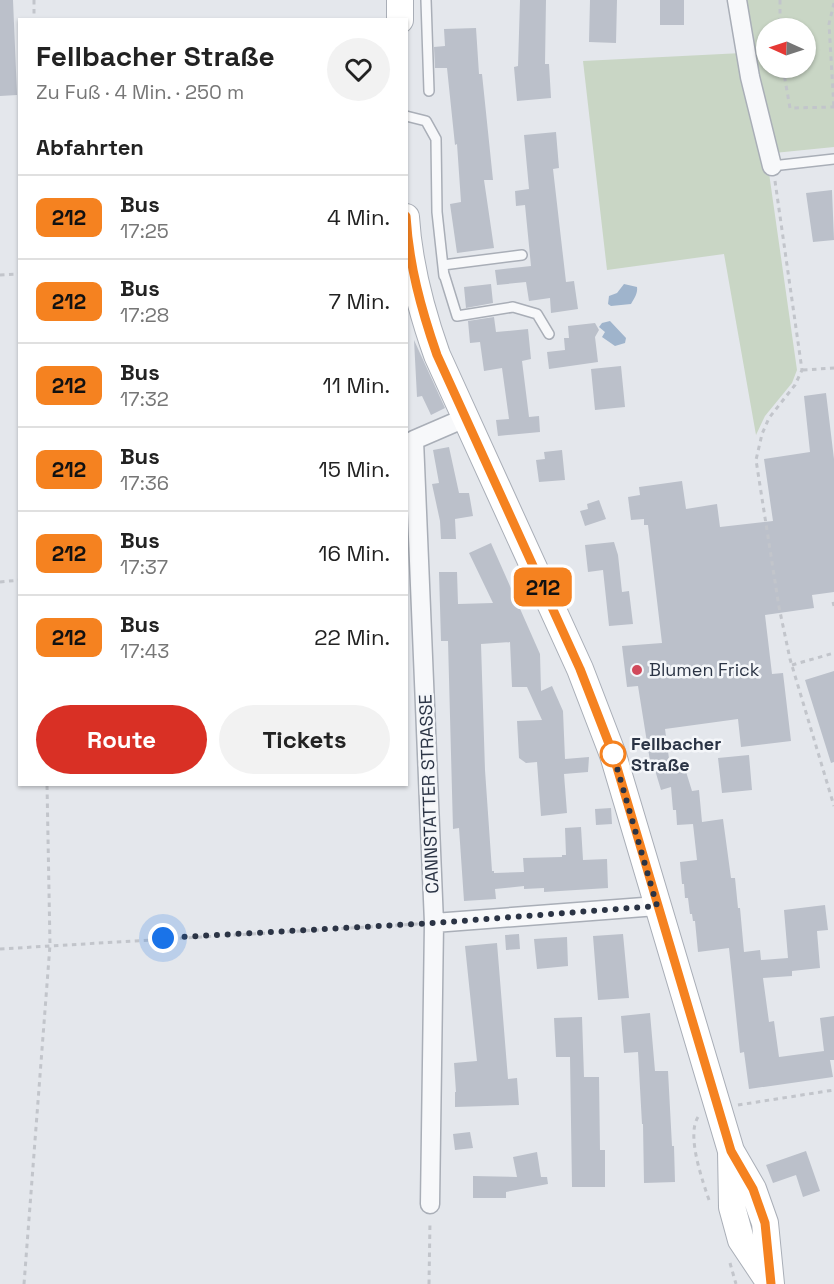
<!DOCTYPE html>
<html lang="de">
<head>
<meta charset="utf-8">
<style>
	body { margin:0; font-family:"Space Grotesk",sans-serif; background:#f2f2f2; color:#222; height:100vh; display:flex; flex-direction:column; font-size:22px; white-space:nowrap }
	* { box-sizing:border-box; margin:0 }
	p { font-size:20px; color:#767676 }
	.icon { flex:none; width:33px; height:33px; fill:none; stroke:currentColor; stroke-width:2; stroke-linecap:round; stroke-linejoin:round }
	.map { position:relative; flex:1; overflow:hidden }
	.sheet { position:absolute; left:18px; top:18px; width:390px; height:768px; display:flex; flex-direction:column; background:#fff; border-radius:0px; box-shadow:0 2px 4px #0004 }
	.sheet>* { flex:none }
	.badge { padding:0 12px; border-radius:9px; font-size:21px; line-height:39px }
	.needle { width:39px; rotate:273deg }
	.buttons { position:absolute; left:756px; top:18px; display:grid; gap:12px }
	.buttons a { display:grid; place-items:center; width:60px; height:60px; border-radius:50%; background:#fff; box-shadow:0 2px 4px #0004; font-size:30px }
	.you { position:absolute; width:30px; height:30px; margin:-15px; border:4px solid #fff; border-radius:50%; background:#1a73e8; box-shadow:0 0 0 9px #1a73e833 }
	.map>.badge { position:absolute; translate:-50% -50%; box-shadow:0 0 0 3px #fff }
	h2 { padding:0 18px; font-size:22px; line-height:54px }
	.round { display:grid; place-items:center; flex:none; width:63px; height:63px; border-radius:32px; background:#f2f2f2 }
	.head { display:flex; align-items:center; justify-content:space-between; height:102px; padding:0 18px }
	h1 { font-size:28px; font-weight:700; line-height:45px }
	.cta { display:flex; gap:12px; margin-top:auto; padding:12px 18px }
	.cta a { flex:1; height:69px; border-radius:36px; background:#d93025; color:#fff; font-size:24px; font-weight:700; line-height:69px; text-align:center }
	.cta a+a { background:#f2f2f2; color:#222 }
	ul { padding:0; list-style:none }
	li { display:flex; align-items:center; gap:18px; height:84px; padding:0 18px; border-top:2px solid #e0e0e0 }
	li div { flex:1 }
	li b { display:block; font-size:22px }
	li em { font-style:normal }
	li .badge { min-width:66px; font-weight:700; text-align:center }
	.map>svg:first-child { display:block }
</style>
</head>
<body>
<div class="map">
<svg width="834" height="1284" viewBox="0 0 834 1284">
	<rect width="100%" height="100%" fill="#e4e7ec"/>
	<path fill="#c9d6c5" fill-rule="evenodd" d="M747,0H834V147L774,153L755,78V52ZM766,28H806V68H766Z
		M742,53L768,166L797,370L792,383L765,416L756,435L724,254L607,270L583,61Z"/>
	<path fill="#9fb4cc" d="M624,284L637,287C638,293 634,299 631,304L611,306L608,304L609,296L617,293Z
		M610,321L626,338L625,343L615,346L602,337L605,332L599,327L602,323Z"/>
	<path fill="#bbc0ca" d="M0,0H13L17,95L0,96Z
		M520,0H546L545,64H549L551,98L517,101L514,67L518,66Z
		M590,0H617L616,43L589,42Z
		M660,0H684V25H660Z
		M476,28L479,74H482L493,180H484L494,248L457,253L450,204L461,202L457,144L455,145L447,68H435L434,47L445,46L444,29Z
		M556,132L559,168L553,169L566,282L574,281L578,309L551,313L550,298L529,301L526,282L497,285L495,270L531,266L525,205L516,206L515,191L529,189L524,135Z
		M832,190L834,240L813,242L806,193Z
		M491,284L493,303L466,308L464,287Z
		M494,317L496,332L528,329L531,359L522,361L529,417L539,416L540,432L498,436L496,420L509,419L502,368L484,371L480,342L470,343L468,321Z
		M595,323L599,330L595,337L598,362L549,369L547,352L565,350L564,338H569L568,326Z
		M414,340L445,408L431,415L422,396L417,397Z
		M621,366L625,407L595,410L591,369Z
		M826,393L834,459V592L812,595L814,608L765,615L772,674L783,673L791,741L741,747L738,719L665,729L670,766L683,762L692,791L699,790L702,822L723,819L731,878H735L738,908H740L744,952L760,950L761,960L788,958L784,910L825,905L828,930L817,931L820,968L792,971V976L763,978L769,1022L774,1021L779,1057L824,1051L820,1018L834,1016V1060H830L833,1077L749,1089L744,1052L740,1053L729,948L698,952L695,921H693L692,914H690L688,898H685L684,884H682L680,862L697,860L693,824L677,825L676,810H673L671,787L661,790L652,760L650,761L638,686L627,687L622,646L662,643L648,525H644V519L631,520L628,497L640,495L639,487L682,481L686,509L717,504L720,527L773,521L764,459L810,452L804,396Z
		M449,447L459,493H469L473,516L455,519L456,539H441L440,521L432,484L439,483L433,450Z
		M562,450L565,480L539,482L536,460L545,459L544,452Z
		M599,500L606,519L585,526L580,511L588,509L587,504Z
		M614,542L618,555L622,592L629,591L633,624L609,626L603,570L588,572L585,545Z
		M491,543L540,654L541,691L552,686L563,711L565,759L589,757L588,772L564,774L567,813L541,816L537,762L526,763L519,758L517,721L542,720L527,687H512L510,642L481,644L485,770L492,871H494V873L524,872L523,858L562,857V855H566L565,828L581,827L583,860L607,859L608,888L544,892V888L524,889V886L495,889L496,899L464,901L459,828L453,829L448,641H441L439,572H457L458,604L493,603L469,553Z
		M834,671V762L831,763L805,680Z
		M749,755L752,790L722,793L718,758Z
		M611,808L612,824L596,825L595,809Z
		M519,934L520,949L506,950L505,935Z
		M623,934L629,998L598,1000L593,936Z
		M567,937L568,966L537,969L534,939Z
		M497,943L508,1079L517,1078L519,1105L455,1107V1092H456L454,1063L477,1061L465,946Z
		M650,1013L655,1071H668L672,1146H674L675,1182L644,1183L643,1124H642L638,1052L624,1053L621,1016Z
		M582,1017L584,1077H599L600,1150H605V1187H572L570,1057H556L554,1018Z
		M470,1132L473,1148L455,1150L453,1134Z
		M806,1151L820,1191L803,1197L796,1175L773,1183L766,1165Z
		M537,1152L541,1177H547L548,1184L506,1192V1198H473V1176L517,1177L513,1157Z"/>
	<g fill="none" stroke-linecap="round" stroke-linejoin="round">
		<g stroke="#a9aeb7" stroke-width="12">
			<path id="lane" d="M426,0L429,91
				M406,116L426,121L436,139L437,212L444,276
				M772,166L834,159
				M443,265L522,255
				M444,274L457,316L513,307L537,314L549,334"/>
		</g>
		<g stroke="#a9aeb7" stroke-width="21">
			<path id="street" d="M737,0L750,77L772,166
				M434,923L657,906
				M430,1204L434,923L414,440L465,418"/>
		</g>
		<g stroke="#a9aeb7" stroke-width="28">
			<path id="secondary" d="M400,0V20
				M406,217C409,265 421,310 437,355L580,669L613,755L731,1151L753,1189L765,1223L771,1284
				M731,1151L732,1207L741,1240L769,1282"/>
		</g>
		<path stroke="#c2c5cb" stroke-width="3" stroke-dasharray="4.5 4.5" stroke-linecap="butt" d="M34,0V20
			M780,0V28
			M834,3L829,24L834,108
			M783,68L790,108L834,107
			M775,181L802,370L795,385L769,418L762,434L756,460L779,607L790,659L834,806
			M0,275L20,274
			M803,370L834,368
			M0,582L20,580
			M833,602L834,606
			M792,665L834,653
			M0,949L418,924
			M738,1105L834,1090
			M698,1117C686,1136 703,1182 710,1203
			M730,1263L736,1284
			M24,1284L50,945L47,784
			M429,1284L430,1221"/>
		<use href="#lane" stroke="#f7f8fa" stroke-width="9"/>
		<use href="#street" stroke="#f7f8fa" stroke-width="18"/>
		<use href="#secondary" stroke="#fff" stroke-width="26"/>
	</g>
	<g fill="none" stroke-linecap="round" stroke-linejoin="round">
		<g stroke="#fff" stroke-width="14">
			<path id="line" d="M406,216C409,265 421,309 437,355L580,669L613,754L731,1151L753,1189L765,1223L771,1284"/>
		</g>
		<use href="#line" stroke="#f58220" stroke-width="9"/>
		<path stroke="#2b3445" stroke-width="6" stroke-dasharray="0 10.8" d="M163,938L434,923L657,906L613,754"/>
	</g>
	<circle fill="#d1495b" stroke="#f4f6f9" stroke-width="2" cx="637" cy="670" r="6"/>
	<circle fill="#fff" stroke="#f58220" stroke-width="3" cx="613" cy="754" r="12"/>
	<g text-anchor="middle" stroke-width="5" stroke-linejoin="round" paint-order="stroke">
		<g font-size="18" fill="#2b3445" stroke="#f4f6f9" text-anchor="start">
			<text x="649" y="676">Blumen Frick</text>
		</g>
		<g font-size="18" font-weight="bold" fill="#2b3445" stroke="#f4f6f9" text-anchor="start">
			<text x="631" y="750">Fellbacher<tspan x="631" dy="21">Straße</tspan></text>
		</g>
		<g font-size="18" fill="#2b3445" stroke="#f4f6f9">
			<text transform="translate(429 794) rotate(-92)" y="6">CANNSTATTER STRASSE</text>
		</g>
	</g>
</svg>
<div class="buttons">
<a><svg class="needle" viewBox="-14 -14 28 28"><path d="M0-13l5 13h-10z" fill="#e53935"/><path d="M0 13l5-13h-10z" fill="#767676"/></svg></a>
</div>
<div class="you" style="left:163px;top:938px"></div>
<b class="badge" style="left:543px;top:587px;background:#f58220;color:#111">212</b>
<section class="sheet">
<div class="head"><div><h1>Fellbacher Straße</h1><p>Zu Fuß · 4 Min. · 250 m</p></div><a class="round"><svg class="icon" aria-label="heart" viewBox="0 0 24 24"><path d="M12 20l-8-8c-3-5 5-10 8-4 3-6 11-1 8 4z"/></svg></a></div>
<h2>Abfahrten</h2>
<ul>
<li><span class="badge" style="background:#f58220;color:#111">212</span><div><b>Bus</b><p>17:25</p></div><em>4 Min.</em></li>
<li><span class="badge" style="background:#f58220;color:#111">212</span><div><b>Bus</b><p>17:28</p></div><em>7 Min.</em></li>
<li><span class="badge" style="background:#f58220;color:#111">212</span><div><b>Bus</b><p>17:32</p></div><em>11 Min.</em></li>
<li><span class="badge" style="background:#f58220;color:#111">212</span><div><b>Bus</b><p>17:36</p></div><em>15 Min.</em></li>
<li><span class="badge" style="background:#f58220;color:#111">212</span><div><b>Bus</b><p>17:37</p></div><em>16 Min.</em></li>
<li><span class="badge" style="background:#f58220;color:#111">212</span><div><b>Bus</b><p>17:43</p></div><em>22 Min.</em></li>
</ul>
<div class="cta"><a>Route</a><a>Tickets</a></div>
</section>
</div>
</body>
</html>
